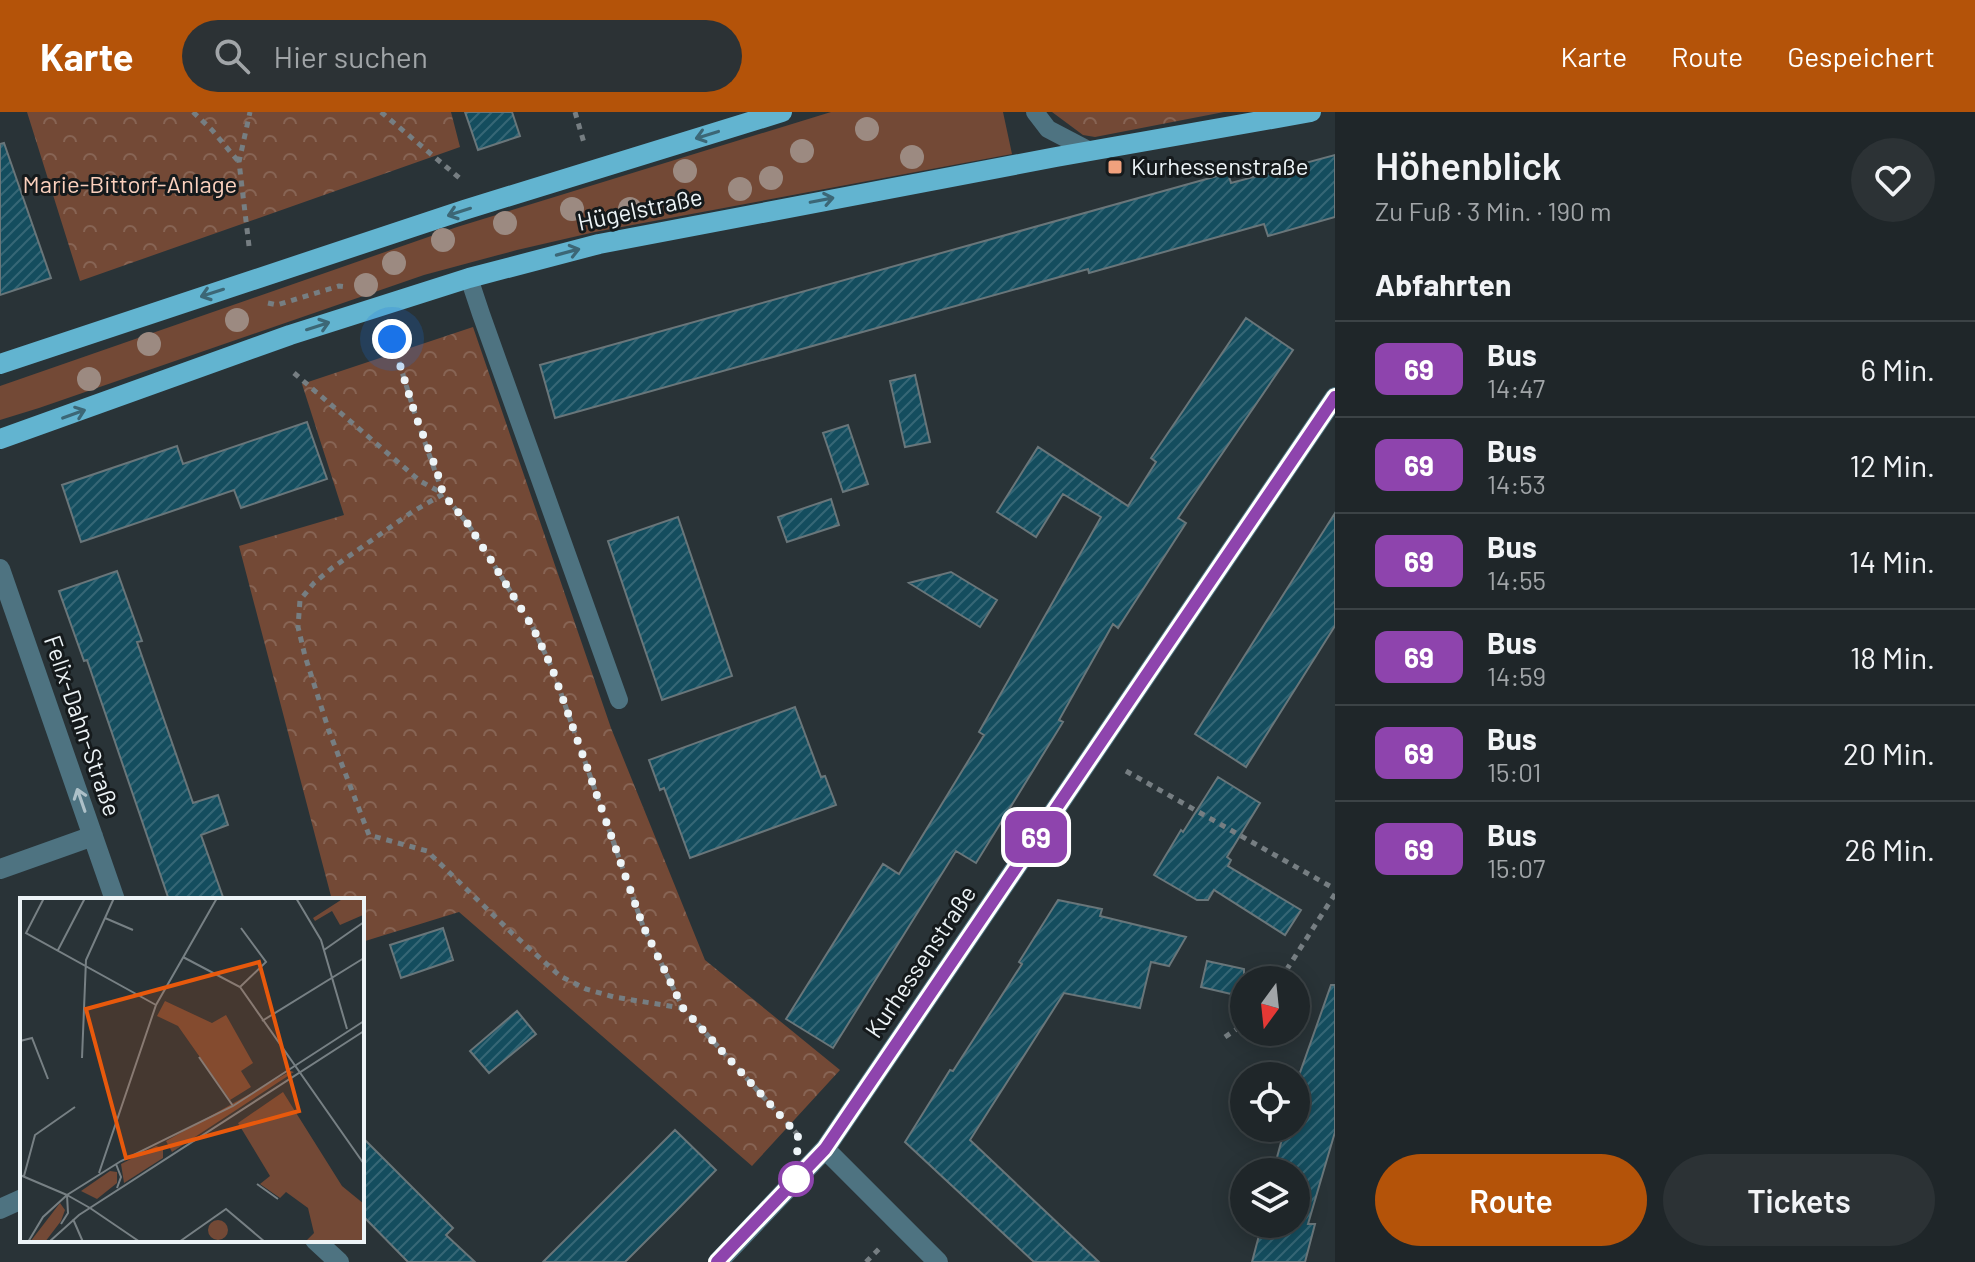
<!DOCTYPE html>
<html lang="de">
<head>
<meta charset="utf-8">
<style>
	body { margin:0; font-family:Barlow,sans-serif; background:#2c3235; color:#f1f3f6; height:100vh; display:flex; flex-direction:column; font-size:30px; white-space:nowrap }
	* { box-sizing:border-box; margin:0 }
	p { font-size:26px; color:#a1a5a8 }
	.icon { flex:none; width:44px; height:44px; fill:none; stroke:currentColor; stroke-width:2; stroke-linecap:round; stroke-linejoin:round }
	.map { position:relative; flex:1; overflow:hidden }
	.sheet { display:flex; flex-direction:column; background:#1f2629; width:640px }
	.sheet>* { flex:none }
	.badge { padding:0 16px; border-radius:12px; font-size:28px; line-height:52px }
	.needle { width:52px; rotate:195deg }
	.controls { position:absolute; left:1230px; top:854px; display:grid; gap:16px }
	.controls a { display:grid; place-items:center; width:80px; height:80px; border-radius:50%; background:#1f2629; box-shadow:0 4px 20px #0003,0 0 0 2px #3c4346; font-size:40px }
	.you { position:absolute; width:40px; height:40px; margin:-20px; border:6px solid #fff; border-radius:50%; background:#1a73e8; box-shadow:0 0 0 12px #1a73e833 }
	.map>.badge { position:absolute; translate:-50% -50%; box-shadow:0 0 0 4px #fff }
	h2 { padding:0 40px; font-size:30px; line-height:72px }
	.round { display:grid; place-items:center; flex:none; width:84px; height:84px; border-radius:42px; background:#2c3235 }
	.overview { display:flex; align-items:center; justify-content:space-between; height:136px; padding:0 40px }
	h1 { font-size:38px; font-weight:600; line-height:60px }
	.cta { display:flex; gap:16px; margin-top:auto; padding:16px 40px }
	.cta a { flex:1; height:92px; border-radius:48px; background:#b45309; color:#fff; font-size:32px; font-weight:600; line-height:92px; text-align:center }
	.cta a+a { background:#2c3235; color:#f1f3f6 }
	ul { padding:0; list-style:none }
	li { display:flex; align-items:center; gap:24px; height:96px; padding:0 40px; border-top:2px solid #3c4346 }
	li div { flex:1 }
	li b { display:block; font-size:30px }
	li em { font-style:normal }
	li .badge { min-width:88px; font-weight:700; text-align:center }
	header { display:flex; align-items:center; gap:48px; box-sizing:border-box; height:112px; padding:0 40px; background:#b45309; color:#fff }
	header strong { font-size:38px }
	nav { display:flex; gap:44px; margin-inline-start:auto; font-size:28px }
	.search { width:560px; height:72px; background:#2c3235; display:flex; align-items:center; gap:20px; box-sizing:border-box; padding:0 28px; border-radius:44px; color:#a1a5a8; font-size:30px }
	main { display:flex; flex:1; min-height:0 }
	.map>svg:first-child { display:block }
</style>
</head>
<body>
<header>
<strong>Karte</strong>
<div class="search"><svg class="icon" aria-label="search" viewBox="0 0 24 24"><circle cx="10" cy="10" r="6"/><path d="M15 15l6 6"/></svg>Hier suchen</div>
<nav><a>Karte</a><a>Route</a><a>Gespeichert</a></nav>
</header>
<main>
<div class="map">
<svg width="1335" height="1150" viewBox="0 0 1335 1150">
	<defs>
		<pattern id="park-crowns" width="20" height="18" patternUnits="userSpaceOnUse" patternTransform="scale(2)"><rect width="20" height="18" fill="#734936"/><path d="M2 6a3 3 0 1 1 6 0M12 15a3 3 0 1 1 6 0" fill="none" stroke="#876454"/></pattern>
		<pattern id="building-hatch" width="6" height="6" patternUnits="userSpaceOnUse" patternTransform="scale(2)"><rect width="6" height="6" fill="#144d5e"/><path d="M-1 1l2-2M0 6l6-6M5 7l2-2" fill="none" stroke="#366776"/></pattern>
	</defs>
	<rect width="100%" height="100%" fill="#293337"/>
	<path fill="#734936" d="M831,0H1003L1012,42L595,120L517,138L424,163L39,296L0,308V274L457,115Z"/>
	<path fill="url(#park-crowns)" d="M27,0H451L460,35L80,169Z
		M1052,0H1224L1095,25L1083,23Z
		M473,215L611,616L705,848L840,958L752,1054L459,800L362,830V788H332L239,434L344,403L302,272Z"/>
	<path fill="url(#building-hatch)" stroke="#69767a" stroke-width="2" d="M465,0H512L520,24L478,38Z
		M4,31L51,166L0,183V32Z
		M1335,43V105L1268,124L1264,112L1089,161L1088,157L555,306L540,253L1228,61L1231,71Z
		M1246,206L1293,238L1178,406L1186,411L1118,516L1113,512L1059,608L1063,610L976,751L956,739L833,936L786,907L883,752L899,762L984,623L979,620L1101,405L1063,382L1036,425L997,400L1038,335L1128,394L1156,350L1151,346Z
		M915,263L930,330L905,335L890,269Z
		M307,310L327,367L241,396L234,378L81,430L62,373L177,334L183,352Z
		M848,313L868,372L843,380L823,321Z
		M831,387L839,413L787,430L778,405Z
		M1335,401V514L1246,655L1195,622Z
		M678,405L732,564L662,588L608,429Z
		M117,459L142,529L137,530L193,691L218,683L228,713L201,723L224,788H169L87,548L84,549L59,479Z
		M951,460L997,488L980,515L909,471Z
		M795,595L821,665L825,664L836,693L690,746L664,676L660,678L649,648Z
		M1218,665L1260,691L1227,745L1231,748L1228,754L1301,798L1285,823L1214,778L1208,788H1197L1154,763L1181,718L1183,720Z
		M1058,788L1102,797L1100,804L1186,825L1169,854L1151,850L1140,896L1064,881L970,1028L1099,1150H1034L905,1030L950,958L953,959L1022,852L1019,850Z
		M443,816L453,848L401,866L390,833Z
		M1207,849L1244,857V885L1201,875Z
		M1331,873H1335V1020L1308,1112H1315L1305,1150H1252L1262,1112H1296V1060H1273L1285,1016H1296V972Z
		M517,899L536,922L489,961L470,939Z
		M675,1018L716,1058L674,1101L625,1150H543Z
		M362,1025L453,1116L446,1123L475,1150H408L362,1103Z"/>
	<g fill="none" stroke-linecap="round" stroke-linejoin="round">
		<path stroke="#767e82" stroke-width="5" stroke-dasharray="6 6" stroke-linecap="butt" d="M193,0L212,18L238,49
			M381,0L463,69
			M575,0L584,31
			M249,134L239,50L250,0
			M268,191L277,193L339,174L347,175
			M392,227L415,302L443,382L468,412L489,445L532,514L552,556L643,814L683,896L798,1023
			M294,261L420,369L442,381
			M443,382L412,400L332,456L314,471L300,488L298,515L305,544L329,619L369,723L427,739L513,822L560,864L586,877L614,885L682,896
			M1126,659L1335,777
			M1280,868L1335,782
			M1225,925L1244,912
			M866,1150L880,1136"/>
		<path stroke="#4e7381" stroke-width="18" d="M1035,0L1048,17L1090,39
			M469,166L481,202L619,588"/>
		<path stroke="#4e7381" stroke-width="20" d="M0,457L115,788
			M0,757L93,724
			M825,1037L938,1150
			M0,1097L22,1087
			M315,1128L339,1150
			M718,1150L825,1037L1335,285"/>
		<path stroke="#62b4d0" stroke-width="20" d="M0,252L464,98L782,0
			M0,327L290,223L469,166L599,132L1056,45L1311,0"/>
	</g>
	<g fill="#9c8a81">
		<circle cx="867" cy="17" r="12"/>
		<circle cx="802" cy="39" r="12"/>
		<circle cx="912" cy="45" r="12"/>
		<circle cx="685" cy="59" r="12"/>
		<circle cx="771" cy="66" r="12"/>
		<circle cx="740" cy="77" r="12"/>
		<circle cx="572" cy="97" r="12"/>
		<circle cx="630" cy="97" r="12"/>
		<circle cx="505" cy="111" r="12"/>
		<circle cx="443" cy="128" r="12"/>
		<circle cx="394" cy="151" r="12"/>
		<circle cx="366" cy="173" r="12"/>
		<circle cx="237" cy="208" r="12"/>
		<circle cx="149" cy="232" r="12"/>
		<circle cx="89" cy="267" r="12"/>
	</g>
	<defs><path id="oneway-shaft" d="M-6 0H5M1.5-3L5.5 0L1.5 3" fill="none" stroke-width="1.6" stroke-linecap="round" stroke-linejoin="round" transform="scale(2)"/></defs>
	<g stroke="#3c6776">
		<use href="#oneway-shaft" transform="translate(707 23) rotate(163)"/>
		<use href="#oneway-shaft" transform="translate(822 88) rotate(-11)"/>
		<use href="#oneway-shaft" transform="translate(459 100) rotate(162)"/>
		<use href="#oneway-shaft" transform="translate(568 140) rotate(-15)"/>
		<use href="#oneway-shaft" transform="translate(212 181) rotate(162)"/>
		<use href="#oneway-shaft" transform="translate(318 214) rotate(-18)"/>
		<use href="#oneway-shaft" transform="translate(74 302) rotate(-20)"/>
	</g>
	<use stroke="#adc0c8" href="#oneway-shaft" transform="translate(81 688) rotate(-109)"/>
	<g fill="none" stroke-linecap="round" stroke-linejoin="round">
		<g stroke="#fff" stroke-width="18">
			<path id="line" d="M717,1150L825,1037L1335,285"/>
		</g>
		<use href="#line" stroke="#8e44ad" stroke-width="12"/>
		<path stroke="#edf4f7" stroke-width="8" stroke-dasharray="0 14.4" d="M392,227L415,302L437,359L443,382L468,412L489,445L532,514L552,556L643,814L683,896L798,1023L796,1067"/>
	</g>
	<rect fill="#f1a17d" stroke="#151a1c" stroke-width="3" x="1107" y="47" width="16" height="16" rx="4"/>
	<circle fill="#fff" stroke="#8e44ad" stroke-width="4" cx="796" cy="1067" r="16"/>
	<g text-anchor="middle" stroke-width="6" stroke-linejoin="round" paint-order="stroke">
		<g font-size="24" fill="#edf4f7" stroke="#151a1c" text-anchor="start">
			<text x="1131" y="63">Kurhessenstraße</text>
		</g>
		<g font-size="24" fill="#fbd1be" stroke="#151a1c">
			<text x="130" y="81">Marie-Bittorf-Anlage</text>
		</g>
		<g font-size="24" fill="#edf4f7" stroke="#151a1c">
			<text transform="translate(640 98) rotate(-12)" y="8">Hügelstraße</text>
			<text transform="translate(82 614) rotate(71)" y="8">Felix-Dahn-Straße</text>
			<text transform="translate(921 850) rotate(-56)" y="8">Kurhessenstraße</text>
		</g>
	</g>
	<g transform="translate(20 786)">
		<rect width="344" height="344" fill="#293337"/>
		<path d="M271,173L274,174L152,254L146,243Z" fill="#734936"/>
		<path d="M324,0H344L343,17L320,27L312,13L295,23L293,20ZM145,103L192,125L206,117L233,165L221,173L231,189L210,202L158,128L137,118ZM263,194L322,288L344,306V344H285L294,335L288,310L266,294L260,300L240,286L250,278L218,225ZM136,248L143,250V260L104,285L101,266ZM90,273L97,274V285L77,301L61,293ZM40,305L45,312L41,323L25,344H10ZM188 332a10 10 0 1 1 20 0a10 10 0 1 1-20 0Z" fill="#734936"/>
		<path fill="none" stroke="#778084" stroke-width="2" d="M24,0L6,35L136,107M276,0L301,42L327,131M85,20L113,32M38,52L65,0M304,52L344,24M163,59L220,89L344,266M220,89L246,64L221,30M242,123L344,60M0,143L12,140L28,181M179,159L213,208M62,160L66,62L94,0M96,266L101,279L97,290M79,275L136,107L197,0M0,277L47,297M4,278L15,237L55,209M237,286L258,301M47,297L70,310M70,310L120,344M53,321L63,344M41,326L48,315L47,297M8,344L23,319L47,297L101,263L213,208L344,123M29,344L59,317L344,133M159,344L206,311L245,344"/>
		<path fill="#e8590c" fill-opacity="0.15" stroke="#e8590c" stroke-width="4" d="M239,64L279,213L106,260L66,111Z"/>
		<rect width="344" height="344" fill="none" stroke="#edf4f7" stroke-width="4"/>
	</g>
</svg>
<div class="controls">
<a><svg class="needle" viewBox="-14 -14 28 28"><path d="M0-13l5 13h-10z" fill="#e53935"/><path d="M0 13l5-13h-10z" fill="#a1a5a8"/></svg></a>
<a><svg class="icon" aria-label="locate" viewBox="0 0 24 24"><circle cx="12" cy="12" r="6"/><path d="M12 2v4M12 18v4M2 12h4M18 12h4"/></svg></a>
<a><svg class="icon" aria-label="layers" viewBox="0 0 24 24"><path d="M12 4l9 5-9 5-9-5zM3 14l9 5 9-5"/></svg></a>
</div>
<div class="you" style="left:392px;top:227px"></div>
<b class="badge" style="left:1036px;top:725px;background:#8e44ad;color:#fff">69</b>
</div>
<section class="sheet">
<div class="overview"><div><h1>Höhenblick</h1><p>Zu Fuß · 3 Min. · 190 m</p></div><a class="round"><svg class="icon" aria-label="heart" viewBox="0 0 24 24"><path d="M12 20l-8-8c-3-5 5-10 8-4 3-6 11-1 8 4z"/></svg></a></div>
<h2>Abfahrten</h2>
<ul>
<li><span class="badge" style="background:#8e44ad;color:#fff">69</span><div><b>Bus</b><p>14:47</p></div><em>6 Min.</em></li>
<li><span class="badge" style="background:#8e44ad;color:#fff">69</span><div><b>Bus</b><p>14:53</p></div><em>12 Min.</em></li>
<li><span class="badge" style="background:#8e44ad;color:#fff">69</span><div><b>Bus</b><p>14:55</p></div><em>14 Min.</em></li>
<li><span class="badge" style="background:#8e44ad;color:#fff">69</span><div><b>Bus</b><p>14:59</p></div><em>18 Min.</em></li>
<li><span class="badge" style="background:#8e44ad;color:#fff">69</span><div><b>Bus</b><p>15:01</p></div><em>20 Min.</em></li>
<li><span class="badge" style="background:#8e44ad;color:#fff">69</span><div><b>Bus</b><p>15:07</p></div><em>26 Min.</em></li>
</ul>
<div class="cta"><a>Route</a><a>Tickets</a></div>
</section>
</main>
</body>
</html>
